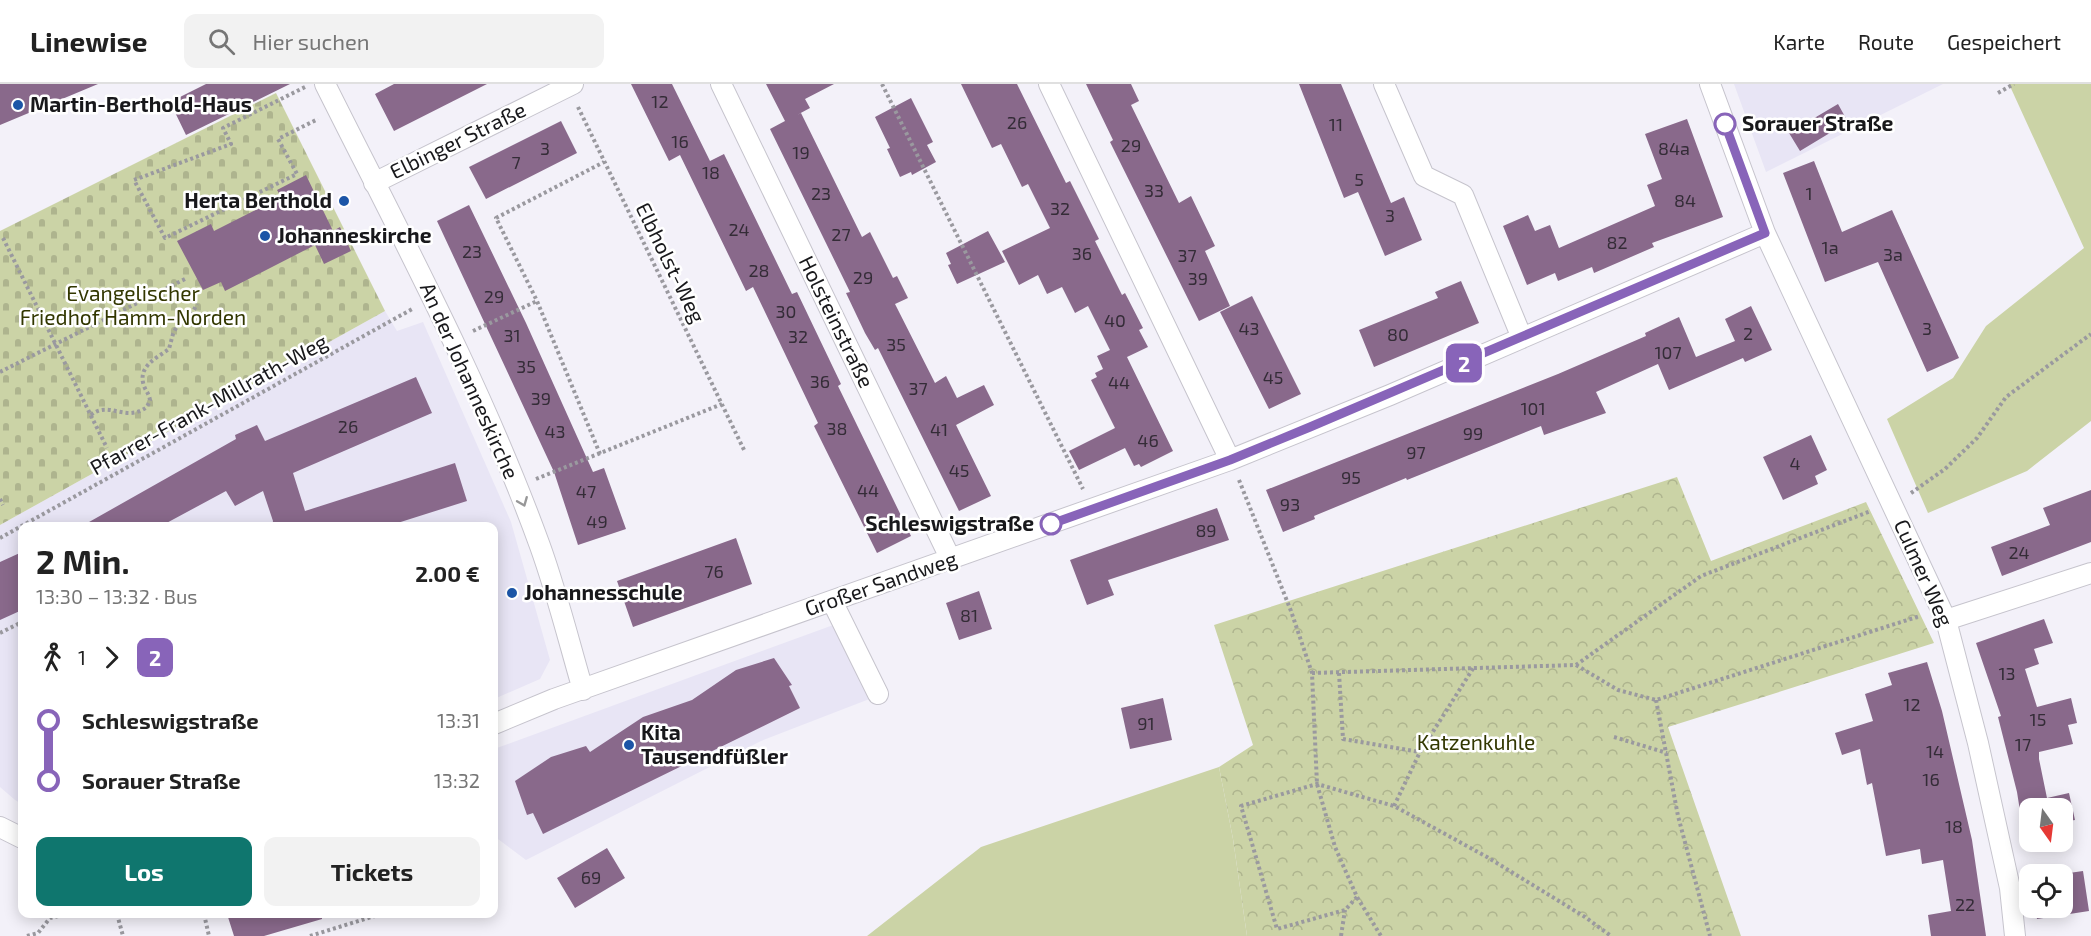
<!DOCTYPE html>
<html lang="de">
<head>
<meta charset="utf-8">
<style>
	body { margin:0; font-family:"Exo 2",sans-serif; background:#f2f2f2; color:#222; height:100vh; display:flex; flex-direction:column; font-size:22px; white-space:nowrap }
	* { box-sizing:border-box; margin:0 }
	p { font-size:20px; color:#767676 }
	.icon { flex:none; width:33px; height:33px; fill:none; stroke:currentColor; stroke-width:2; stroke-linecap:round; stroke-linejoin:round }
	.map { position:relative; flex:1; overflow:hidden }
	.panel { position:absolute; left:18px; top:438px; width:480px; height:396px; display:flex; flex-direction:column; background:#fff; border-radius:12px; box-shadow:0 3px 15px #0003 }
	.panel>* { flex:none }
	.badge { padding:0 12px; border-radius:9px; font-size:21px; line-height:39px }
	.needle { width:39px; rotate:166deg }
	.buttons { position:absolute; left:2019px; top:714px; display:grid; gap:12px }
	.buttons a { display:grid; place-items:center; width:54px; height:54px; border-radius:12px; background:#fff; box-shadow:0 3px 15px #0003; font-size:30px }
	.map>.badge { position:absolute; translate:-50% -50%; box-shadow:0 0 0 3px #fff }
	.legs { display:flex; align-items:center; gap:9px; height:66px; padding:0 18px; font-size:20px }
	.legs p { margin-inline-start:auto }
	.overview { display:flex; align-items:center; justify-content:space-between; height:102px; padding:0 18px }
	h1 { font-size:33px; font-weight:700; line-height:45px }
	.action { display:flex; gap:12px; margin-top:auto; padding:12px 18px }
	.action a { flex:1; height:69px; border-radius:12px; background:#0f766e; color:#fff; font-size:24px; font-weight:700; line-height:69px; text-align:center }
	.action a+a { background:#f2f2f2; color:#222 }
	ul { padding:0 18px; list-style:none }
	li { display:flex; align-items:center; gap:21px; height:60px; font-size:22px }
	li i { display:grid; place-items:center; width:9px; height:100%; margin:0 8px; background:currentColor }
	li i::after { content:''; width:15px; height:15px; margin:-8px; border:4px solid; border-radius:50%; background:#fff }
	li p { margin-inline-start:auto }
	li:first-child i { background:linear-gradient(#0000 50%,currentColor 0) }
	li:last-child i { background:linear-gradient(currentColor 50%,#0000 0) }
	header { display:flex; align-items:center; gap:36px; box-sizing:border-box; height:84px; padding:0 30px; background:#fff; border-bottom:2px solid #e0e0e0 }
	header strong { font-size:28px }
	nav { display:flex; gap:33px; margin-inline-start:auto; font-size:21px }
	.search { width:420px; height:54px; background:#f2f2f2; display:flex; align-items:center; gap:15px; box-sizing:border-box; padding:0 21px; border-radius:12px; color:#767676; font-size:22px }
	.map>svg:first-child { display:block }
</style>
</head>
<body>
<header>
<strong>Linewise</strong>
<div class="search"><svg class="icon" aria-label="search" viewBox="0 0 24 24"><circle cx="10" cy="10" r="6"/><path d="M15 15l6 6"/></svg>Hier suchen</div>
<nav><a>Karte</a><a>Route</a><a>Gespeichert</a></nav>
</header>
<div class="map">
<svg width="2091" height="852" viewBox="0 0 2091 852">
	<defs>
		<pattern id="cemetery-stones" width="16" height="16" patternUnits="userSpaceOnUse" patternTransform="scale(1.5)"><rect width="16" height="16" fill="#cbd3a6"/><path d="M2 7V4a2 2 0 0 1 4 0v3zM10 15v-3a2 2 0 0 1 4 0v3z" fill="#aeb48e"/></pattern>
		<pattern id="park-crowns" width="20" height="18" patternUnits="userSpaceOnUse" patternTransform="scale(1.5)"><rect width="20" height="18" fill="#cbd3a6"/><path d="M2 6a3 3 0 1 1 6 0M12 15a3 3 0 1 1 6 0" fill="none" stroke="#aeb48e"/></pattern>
	</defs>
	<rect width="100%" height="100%" fill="#f3f1f9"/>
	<path fill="#e8e5f5" d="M1734,0H1943L1766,88Z
		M385,227L397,247L423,238L511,438L550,576L540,595L494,615V442H22V720L15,716L0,703V441Z
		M836,540L872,614L761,657L526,776L494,752V665Z"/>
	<path fill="#cbd3a6" d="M2009,0H2091V337L2027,387L1928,429L1887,335L1953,294L1986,242L2084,164Z
		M1219,683L1233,755L1247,852H867L981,763Z"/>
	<path fill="url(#cemetery-stones)" d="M276,9L385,227L0,441V147Z"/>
	<path fill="url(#park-crowns)" d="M1677,393L1711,477L1866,418L1934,559L1668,643L1741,852H1247L1233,755L1219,683L1253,661L1214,541Z"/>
	<path fill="#89698b" d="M0,0H98L0,41Z
		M206,0H290L186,51L170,18Z
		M394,0H487L394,47L375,10Z
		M631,0H672L710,77L724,70L792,210L797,208L841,300L838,302L911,452L877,469L814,342L818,339L753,203L746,207L680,71L669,77Z
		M766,0H834L805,15L810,24L797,31L801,29L862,153L870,148L893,194L897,192L908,214L895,220L935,299L946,292L957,314L984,301L994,321L956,341L991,412L959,427L878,264L875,266L865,249L846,209L850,208L770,45L785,37Z
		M961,0H1017L1066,99L1070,97L1099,155L1095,157L1122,211L1125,209L1143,244L1139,246L1148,263L1127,273L1173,367L1141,383L1139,380L1134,382L1125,364L1079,386L1069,367L1115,344L1091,296L1097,293L1095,289L1103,285L1097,272L1110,266L1088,222L1075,229L1062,203L1047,210L1038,191L1019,201L1002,167L1050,144L1028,100L1022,103L1001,60L992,64Z
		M1086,0H1131L1139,17L1131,21L1179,119L1191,112L1215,162L1205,167L1230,222L1199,237L1110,58L1113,56Z
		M1299,0H1341L1391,119L1404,113L1422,156L1385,172L1358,108L1344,114Z
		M911,14L933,58L927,61L936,78L912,91L911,88L900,93L887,65L890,64L875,33Z
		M1838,20L1848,38L1800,67L1789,49Z
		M1687,35L1723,133L1652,159L1654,163L1594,189L1592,183L1558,197L1555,189L1527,201L1503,142L1528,131L1535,147L1550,141L1559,164L1655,122L1647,101L1662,95L1645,50Z
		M561,37L577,69L486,115L469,83Z
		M1814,77L1842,148L1892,126L1959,274L1927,288L1878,178L1825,198L1783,89Z
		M306,91L333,147L340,143L351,167L324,180L315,161L225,207L221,198L203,206L177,157L211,140L214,147L281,113L277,106Z
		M469,121L526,239L593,388L604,384L626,445L578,461L554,388L437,137Z
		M988,147L1005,178L957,200L948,181L951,180L946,169Z
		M1461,197L1479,239L1374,283L1359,246L1438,214L1435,208Z
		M1252,212L1301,310L1269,325L1220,228Z
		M1751,222L1772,266L1745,278L1743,274L1669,306L1658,280L1596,308L1606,329L1544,351L1541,342L1407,396L1406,394L1314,432L1315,435L1283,448L1266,406L1558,290L1646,252L1645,249L1679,233L1696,273L1735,257L1725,235Z
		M416,293L432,329L293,389L305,427L455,379L467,417L388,442H272L273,437L263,407L235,422L226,407L161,442H82L236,355L235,351L257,341L265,357Z
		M1811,351L1827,386L1815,392L1818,400L1783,416L1763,373Z
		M2091,406V458L2002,492L1991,463L2050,441L2043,424Z
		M1217,424L1229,456L1108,496L1114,511L1087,521L1070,476Z
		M736,454L752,500L633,543L617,497Z
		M22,468V526L0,536V478Z
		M979,507L992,545L959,556L946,519Z
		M2044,535L2053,559L2034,565L2039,580L2025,585L2037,623L2071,614L2077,639L2068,641L2073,660L2039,668V675L2047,714L2069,709L2075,736L2062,738V724H2030V745L2023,746L2017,708L1998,633L2001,632L1976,559Z
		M774,574L792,601L789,602L800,624L543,750L533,729L527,731L515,697L551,673L586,662L590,668L643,633L692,616L736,586Z
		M1927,578L1942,627L1972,756L1986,852H1931L1928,831L1951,827L1943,776L1922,780L1920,765L1886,772L1872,699L1867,701L1860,665L1842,671L1835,649L1873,637L1865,610L1892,601L1888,589Z
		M1163,614L1172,656L1130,665L1121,624Z
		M607,764L625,794L575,824L557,794Z
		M2059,781L2061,790H2031L2030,785Z
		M2083,787L2089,827L2037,835L2035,824H2062V790Z
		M227,830H322V835L264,852H234Z"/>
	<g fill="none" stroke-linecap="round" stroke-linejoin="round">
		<g stroke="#c6c4cd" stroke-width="22">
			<path id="minor" d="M325,0C401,152 482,302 540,462C557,509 569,558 583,606
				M721,0L951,476
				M1049,0L1230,376
				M1384,0L1424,92L1463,111L1522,254
				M1710,0L1765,149L1946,536L1978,659L2010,804L2015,852
				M374,99L573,0
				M832,517L878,610
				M1946,536L2091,489
				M494,640L554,615L1230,376L1390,311L1765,149
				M0,743L22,754"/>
		</g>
		<path stroke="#9a999f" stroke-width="4" stroke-dasharray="3 3" stroke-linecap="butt" d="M882,0L1083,405
			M305,3L223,44L231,60L134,96L165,154L297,90L278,55L318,35
			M1998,9L2014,0
			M578,23L745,368
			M3,154L107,364
			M473,247L537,217
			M0,288L185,195
			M91,331C109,316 125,339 147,323L150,316C149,310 146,307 144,302C137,282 157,274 169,265L173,250L177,242L188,237L197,220
			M600,370L537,217L496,134L604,78
			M536,395L722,320
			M1239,396L1291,527L1312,589L1317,700L1335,763L1357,813L1381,852
			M1911,409L1945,385L1977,354L2006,313L2091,250
			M0,415L3,421
			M0,454L414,224
			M0,549L22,538
			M1576,581L1618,606L1656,616L1920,532
			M1312,589L1576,581L1701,492L1871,427
			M1339,589L1343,655L1420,668
			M1656,616L1678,732L1710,852
			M1614,653L1667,669
			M1394,722L1420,668L1474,583
			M1357,813L1345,826L1277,845L1241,722L1317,700L1394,722L1487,773L1585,833L1611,852
			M117,830L123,852
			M204,830L209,852
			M27,852L38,849L50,834L67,830
			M310,852L381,830
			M1341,852L1345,826"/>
		<use href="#minor" stroke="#fff" stroke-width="20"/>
	</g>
	<defs><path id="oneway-chevron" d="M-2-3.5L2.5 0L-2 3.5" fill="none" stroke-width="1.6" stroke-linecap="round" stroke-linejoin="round" transform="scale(1.5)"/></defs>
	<use stroke="#979798" href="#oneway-chevron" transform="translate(523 418) rotate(68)"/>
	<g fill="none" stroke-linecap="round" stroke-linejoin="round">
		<g stroke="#fff" stroke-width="14">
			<path id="line-1" d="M1051,440L1230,376L1310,343L1765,149L1725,40"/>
		</g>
		<use href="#line-1" stroke="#8864b9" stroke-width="9"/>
	</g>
	<g fill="#1c55a7" stroke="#fff" stroke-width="2">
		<circle cx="18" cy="21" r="6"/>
		<circle cx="344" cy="117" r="6"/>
		<circle cx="265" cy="152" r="6"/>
		<circle cx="512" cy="509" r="6"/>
		<circle cx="629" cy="661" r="6"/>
	</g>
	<g fill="#fff" stroke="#8864b9" stroke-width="3">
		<circle cx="1725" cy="40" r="10"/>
		<circle cx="1051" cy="440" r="10"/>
	</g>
	<g text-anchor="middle" stroke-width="5" stroke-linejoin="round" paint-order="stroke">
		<g font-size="18" fill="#342c37">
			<text x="660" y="24">12</text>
			<text x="1017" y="45">26</text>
			<text x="1336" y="47">11</text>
			<text x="680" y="64">16</text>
			<text x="1131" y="68">29</text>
			<text x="545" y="71">3</text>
			<text x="1674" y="71">84a</text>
			<text x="801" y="75">19</text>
			<text x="516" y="85">7</text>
			<text x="711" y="95">18</text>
			<text x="1359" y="102">5</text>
			<text x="1154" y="113">33</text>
			<text x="821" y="116">23</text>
			<text x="1809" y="116">1</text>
			<text x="1685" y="123">84</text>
			<text x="1060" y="131">32</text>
			<text x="1390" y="138">3</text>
			<text x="739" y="152">24</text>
			<text x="841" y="157">27</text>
			<text x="1617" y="165">82</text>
			<text x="1830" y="170">1a</text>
			<text x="472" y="174">23</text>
			<text x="1082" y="176">36</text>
			<text x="1893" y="177">3a</text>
			<text x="1187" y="178">37</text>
			<text x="759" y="193">28</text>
			<text x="863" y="200">29</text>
			<text x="1198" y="201">39</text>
			<text x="494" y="219">29</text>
			<text x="786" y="234">30</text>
			<text x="1115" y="243">40</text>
			<text x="1249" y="251">43</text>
			<text x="1927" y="251">3</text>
			<text x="1748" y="256">2</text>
			<text x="1398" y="257">80</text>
			<text x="512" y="258">31</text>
			<text x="798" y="259">32</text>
			<text x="896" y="267">35</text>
			<text x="1668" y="275">107</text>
			<text x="526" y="289">35</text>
			<text x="1273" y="300">45</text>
			<text x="820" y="304">36</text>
			<text x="1119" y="305">44</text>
			<text x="918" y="311">37</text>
			<text x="541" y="321">39</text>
			<text x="1533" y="331">101</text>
			<text x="348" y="349">26</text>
			<text x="837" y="351">38</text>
			<text x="939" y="352">41</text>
			<text x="555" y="354">43</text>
			<text x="1473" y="356">99</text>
			<text x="1148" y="363">46</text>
			<text x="1416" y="375">97</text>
			<text x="1795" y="386">4</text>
			<text x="959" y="393">45</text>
			<text x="1351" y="400">95</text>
			<text x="868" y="413">44</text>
			<text x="586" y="414">47</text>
			<text x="1290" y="427">93</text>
			<text x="597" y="444">49</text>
			<text x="1206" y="453">89</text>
			<text x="2019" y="475">24</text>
			<text x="714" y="494">76</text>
			<text x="969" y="538">81</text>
			<text x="2007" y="596">13</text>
			<text x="1912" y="627">12</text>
			<text x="2038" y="642">15</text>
			<text x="1146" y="646">91</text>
			<text x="2023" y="667">17</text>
			<text x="1935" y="674">14</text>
			<text x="1931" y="702">16</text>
			<text x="1954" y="749">18</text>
			<text x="591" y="800">69</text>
			<text x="1965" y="827">22</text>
		</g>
		<g font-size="21" font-weight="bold" fill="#18181b" stroke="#fff" text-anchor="start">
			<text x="30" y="28">Martin-Berthold-Haus</text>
			<text x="332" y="124" text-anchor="end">Herta Berthold</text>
			<text x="277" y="159">Johanneskirche</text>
			<text x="524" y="516">Johannesschule</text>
			<text x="641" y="656">Kita<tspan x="641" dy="24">Tausendfüßler</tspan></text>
		</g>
		<g font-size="21" font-weight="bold" fill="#18181b" stroke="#fff" text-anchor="start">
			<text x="1742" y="47">Sorauer Straße</text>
			<text x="1034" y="447" text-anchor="end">Schleswigstraße</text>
		</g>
		<g font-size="21" fill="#18181b" stroke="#fff">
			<text transform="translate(458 57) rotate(-26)" y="7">Elbinger Straße</text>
			<text transform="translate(670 179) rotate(64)" y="7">Elbholst-Weg</text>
			<text transform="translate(836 238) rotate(64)" y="7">Holsteinstraße</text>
			<text transform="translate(469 297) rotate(66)" y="7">An der Johanneskirche</text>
			<text transform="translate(209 321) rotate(-29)" y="7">Pfarrer-Frank-Millrath-Weg</text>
			<text transform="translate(1923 489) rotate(66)" y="7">Culmer Weg</text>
			<text transform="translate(881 500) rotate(-19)" y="7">Großer Sandweg</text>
		</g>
		<g font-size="21" fill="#323700" stroke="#fff">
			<text x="133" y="217">Evangelischer<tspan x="133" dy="24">Friedhof Hamm-Norden</tspan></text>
			<text x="1476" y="666">Katzenkuhle</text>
		</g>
	</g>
</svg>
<div class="buttons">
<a><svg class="needle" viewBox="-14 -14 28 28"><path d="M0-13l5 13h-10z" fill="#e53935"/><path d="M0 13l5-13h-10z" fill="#767676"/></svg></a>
<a><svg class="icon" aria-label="locate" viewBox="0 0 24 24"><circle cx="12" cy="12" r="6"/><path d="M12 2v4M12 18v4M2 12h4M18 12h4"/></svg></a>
</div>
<b class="badge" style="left:1464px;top:279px;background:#8864b9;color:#fff">2</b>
<section class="panel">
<div class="overview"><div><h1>2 Min.</h1><p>13:30 – 13:32 · Bus</p></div><b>2.00 €</b></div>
<div class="legs"><svg class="icon" aria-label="walk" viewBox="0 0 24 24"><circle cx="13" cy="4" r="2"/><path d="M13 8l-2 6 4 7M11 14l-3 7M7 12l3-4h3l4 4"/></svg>1<svg class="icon" aria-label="forward" viewBox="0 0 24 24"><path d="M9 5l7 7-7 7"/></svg><b class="badge" style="background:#8864b9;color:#fff">2</b></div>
<ul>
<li><i style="color:#8864b9"></i><b>Schleswigstraße</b><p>13:31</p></li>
<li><i style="color:#8864b9"></i><b>Sorauer Straße</b><p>13:32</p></li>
</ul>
<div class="action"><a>Los</a><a>Tickets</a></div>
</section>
</div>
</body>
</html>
